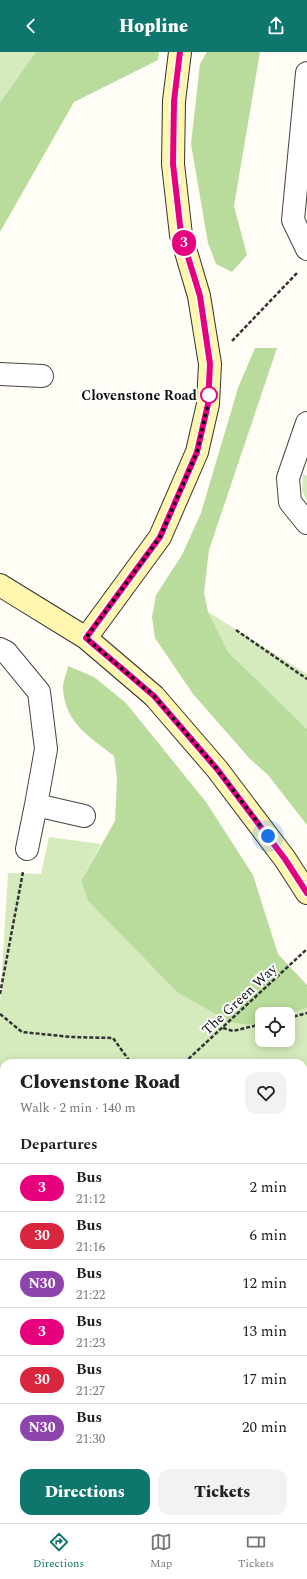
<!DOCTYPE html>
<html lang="en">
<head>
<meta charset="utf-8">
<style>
	body { margin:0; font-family:Spectral,serif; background:#f2f2f2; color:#222; height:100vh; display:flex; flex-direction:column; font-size:15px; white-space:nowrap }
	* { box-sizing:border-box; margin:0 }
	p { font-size:13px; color:#767676 }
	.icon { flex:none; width:22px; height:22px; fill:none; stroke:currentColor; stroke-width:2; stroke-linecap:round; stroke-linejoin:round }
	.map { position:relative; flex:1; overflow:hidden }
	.sheet { position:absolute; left:0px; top:1007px; width:307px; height:464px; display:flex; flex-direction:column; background:#fff; border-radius:12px 12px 0 0; box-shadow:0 2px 10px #0003 }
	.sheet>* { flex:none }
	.badge { padding:0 8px; border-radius:13px; font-size:14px; line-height:26px }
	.controls { position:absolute; left:255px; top:955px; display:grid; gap:8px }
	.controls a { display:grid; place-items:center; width:40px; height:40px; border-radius:8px; background:#fff; box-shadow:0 2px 10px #0003; font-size:20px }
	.you { position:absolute; width:20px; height:20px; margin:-10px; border:3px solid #fff; border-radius:50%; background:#1a73e8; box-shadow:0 0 0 6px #1a73e833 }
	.map>.badge { position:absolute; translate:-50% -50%; box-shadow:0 0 0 2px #fff }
	h2 { padding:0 20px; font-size:15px; line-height:36px }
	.round { display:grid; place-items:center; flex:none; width:42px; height:42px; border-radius:12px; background:#f2f2f2 }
	.overview { display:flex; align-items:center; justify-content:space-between; height:68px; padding:0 20px }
	h1 { font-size:19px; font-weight:800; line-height:30px }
	.primary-button { display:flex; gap:8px; margin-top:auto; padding:8px 20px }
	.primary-button a { flex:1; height:46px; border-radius:12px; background:#0f766e; color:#fff; font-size:16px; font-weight:800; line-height:46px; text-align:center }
	.primary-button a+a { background:#f2f2f2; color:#222 }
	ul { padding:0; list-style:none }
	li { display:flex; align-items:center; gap:12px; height:48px; padding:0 20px; border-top:1px solid #e0e0e0 }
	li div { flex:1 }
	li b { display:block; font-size:15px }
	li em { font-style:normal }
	li .badge { min-width:44px; font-weight:700; text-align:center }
	header { display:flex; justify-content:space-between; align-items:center; height:52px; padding:0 20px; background:#0f766e; color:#fff; font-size:18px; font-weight:800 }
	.menu { display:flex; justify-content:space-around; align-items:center; height:56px; border-top:1px solid #e0e0e0; background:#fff; font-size:11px; color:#767676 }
	.menu a { display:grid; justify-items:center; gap:2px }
	.menu .current { color:#0f766e }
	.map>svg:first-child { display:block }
</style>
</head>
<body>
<header><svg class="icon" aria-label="back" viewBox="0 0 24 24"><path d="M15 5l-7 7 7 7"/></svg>Hopline<svg class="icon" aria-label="share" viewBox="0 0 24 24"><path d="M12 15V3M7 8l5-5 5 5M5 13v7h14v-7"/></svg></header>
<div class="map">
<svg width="307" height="1471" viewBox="0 0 307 1471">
	<rect width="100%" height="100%" fill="#fffdf5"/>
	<path fill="#d5ebbd" d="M0,0H63L0,66Z
		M303,422L307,424V448L302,439Z
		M208,560L307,622V677L228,600Z
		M49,785L101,792L81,829L88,849L177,940L250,973L262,970V988H288V962L307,956V1014L303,1013V1011H4V1204L0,1207V951L8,821L41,822Z
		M7,1467H37L36,1471H7Z"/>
	<path fill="#b9dc9c" d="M36,0H159L158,8L74,50L0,180V51Z
		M207,0H260L234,154L247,203L232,220L216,212L208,191L191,92L200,12Z
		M255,296H277L209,498L204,541L208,560L228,600L307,677V773L268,723L250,707L193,642L155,586L152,565L156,543L182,503L201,461L238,336Z
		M68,614L94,625L126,651L206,750L253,823L278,902L307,933V956L288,962H262V970L250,973L230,970L177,940L88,849L81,829L115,769L117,726L114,704C90,685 66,672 63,638C62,631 67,621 68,614Z"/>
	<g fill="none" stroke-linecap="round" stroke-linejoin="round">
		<g stroke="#444" stroke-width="24">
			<path id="street" d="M307,21L293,168L307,197
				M0,322L42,324
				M307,371L288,426L290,450L307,471
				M0,597L6,600L39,640L46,697L36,753L84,764
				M27,797L36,753
				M303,1179L307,1176
				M0,1389L4,1385
				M55,1471V1467"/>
		</g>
		<g stroke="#333" stroke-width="24">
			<path id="secondary" d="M0,533L86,586L154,644L217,717L285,807L307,841
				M86,586L160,485L197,400L208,352L210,312L199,244L181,183L173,112L174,49L180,0"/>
		</g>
		<path stroke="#333" stroke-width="2.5" stroke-dasharray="4 2" stroke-linecap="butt" d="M232,289L298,220
			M236,578L307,627
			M0,942L23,820
			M0,962L22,980L71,985L113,986L131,1011
			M288,966L307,961
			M223,976L233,979L262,972
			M184,1011L307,897
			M0,1172L4,1169"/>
		<use href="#street" stroke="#fff" stroke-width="22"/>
		<use href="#secondary" stroke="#fff6b0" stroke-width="22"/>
	</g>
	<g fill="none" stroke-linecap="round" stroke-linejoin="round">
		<g stroke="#fff" stroke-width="9">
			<path id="line" d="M180,0L174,49L173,112L181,182L200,244L210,312L208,352L197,400L160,485L86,586L154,644L217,717L285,807L307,841"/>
		</g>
		<use href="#line" stroke="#e6007e" stroke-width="6"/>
		<path stroke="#111" stroke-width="4" stroke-dasharray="0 7.2" d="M209,343V339L208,352L197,400L160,485L86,586L154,644L217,717L268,784"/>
	</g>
	<circle fill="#fff" stroke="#e6007e" stroke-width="2" cx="209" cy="343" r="8"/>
	<g text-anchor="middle" stroke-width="4" stroke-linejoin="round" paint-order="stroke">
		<g font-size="14" font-weight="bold" fill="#111" stroke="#fff" text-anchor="end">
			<text x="197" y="348">Clovenstone Road</text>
		</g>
		<g font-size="14" fill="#111" stroke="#fff">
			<text transform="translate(239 947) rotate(-43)" y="5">The Green Way</text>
		</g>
	</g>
</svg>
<div class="controls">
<a><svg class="icon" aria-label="locate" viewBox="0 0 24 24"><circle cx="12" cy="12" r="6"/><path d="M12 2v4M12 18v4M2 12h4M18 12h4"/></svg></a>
</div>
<div class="you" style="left:268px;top:784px"></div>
<b class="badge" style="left:184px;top:191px;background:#e6007e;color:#fff">3</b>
<section class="sheet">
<div class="overview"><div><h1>Clovenstone Road</h1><p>Walk · 2 min · 140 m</p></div><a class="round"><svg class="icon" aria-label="heart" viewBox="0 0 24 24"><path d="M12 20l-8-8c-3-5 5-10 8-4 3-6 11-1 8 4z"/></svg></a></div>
<h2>Departures</h2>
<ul>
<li><span class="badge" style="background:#e6007e;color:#fff">3</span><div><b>Bus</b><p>21:12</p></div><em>2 min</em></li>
<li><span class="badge" style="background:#d7263d;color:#fff">30</span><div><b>Bus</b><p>21:16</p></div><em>6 min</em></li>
<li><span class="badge" style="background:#8e44ad;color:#fff">N30</span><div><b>Bus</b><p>21:22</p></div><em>12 min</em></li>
<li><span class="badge" style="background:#e6007e;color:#fff">3</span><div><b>Bus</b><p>21:23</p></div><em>13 min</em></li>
<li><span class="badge" style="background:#d7263d;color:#fff">30</span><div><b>Bus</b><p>21:27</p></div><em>17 min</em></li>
<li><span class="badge" style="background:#8e44ad;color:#fff">N30</span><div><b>Bus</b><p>21:30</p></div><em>20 min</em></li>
</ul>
<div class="primary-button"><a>Directions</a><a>Tickets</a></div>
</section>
</div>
<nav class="menu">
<a class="current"><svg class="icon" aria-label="directions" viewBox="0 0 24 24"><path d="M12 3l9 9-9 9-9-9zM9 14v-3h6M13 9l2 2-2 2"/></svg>Directions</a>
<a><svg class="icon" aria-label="map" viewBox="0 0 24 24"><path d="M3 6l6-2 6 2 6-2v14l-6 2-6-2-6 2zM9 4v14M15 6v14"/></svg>Map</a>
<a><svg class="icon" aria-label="tickets" viewBox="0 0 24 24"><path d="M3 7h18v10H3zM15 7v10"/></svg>Tickets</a>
</nav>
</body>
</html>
